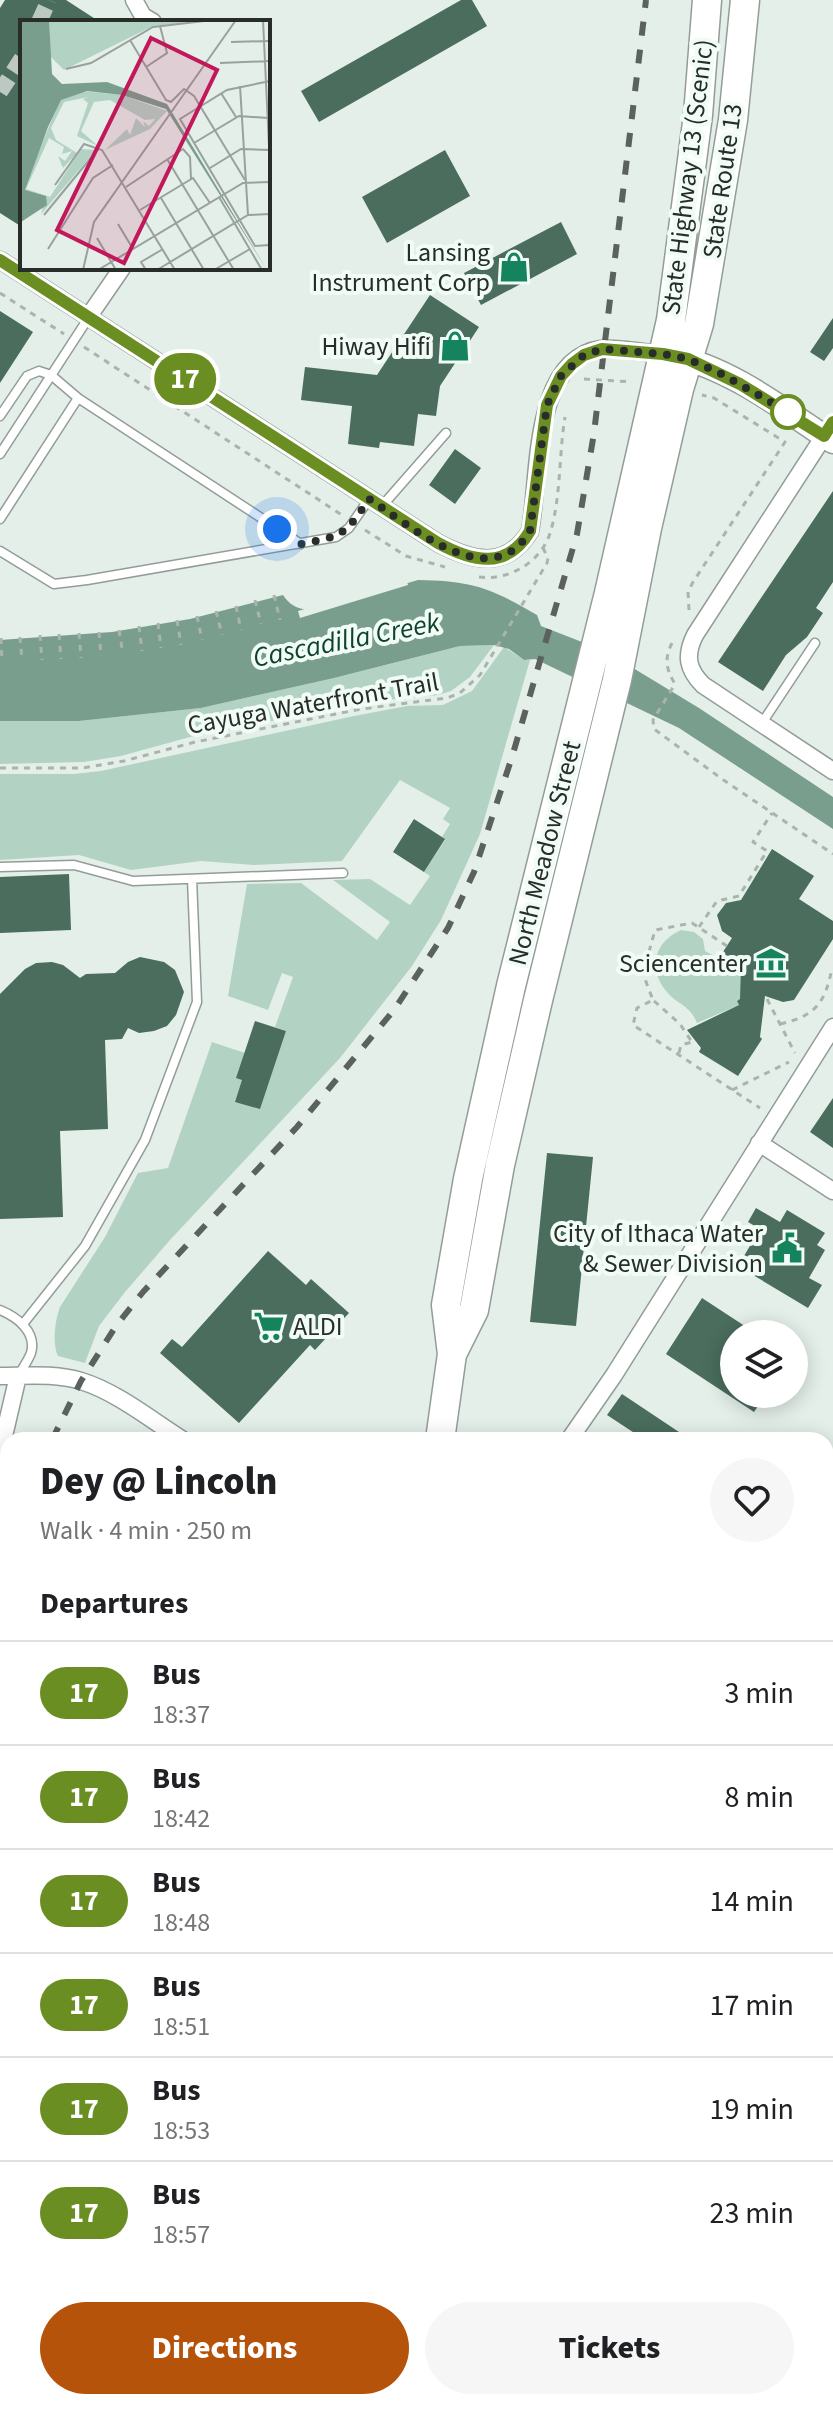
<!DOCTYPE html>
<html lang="en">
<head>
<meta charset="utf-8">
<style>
	body { margin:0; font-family:"Source Sans 3",sans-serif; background:#f6f6f6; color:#202124; height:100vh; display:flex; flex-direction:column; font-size:30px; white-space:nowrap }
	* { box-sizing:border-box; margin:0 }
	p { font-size:26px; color:#757577 }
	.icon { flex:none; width:44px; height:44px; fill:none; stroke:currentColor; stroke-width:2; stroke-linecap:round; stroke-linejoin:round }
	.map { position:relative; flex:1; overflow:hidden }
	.drawer { position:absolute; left:0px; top:1432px; width:834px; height:978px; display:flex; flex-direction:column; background:#fff; border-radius:24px 24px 0 0; box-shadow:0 4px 20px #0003 }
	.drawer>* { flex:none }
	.badge { padding:0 16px; border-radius:26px; font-size:28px; line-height:52px }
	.fabs { position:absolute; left:720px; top:1320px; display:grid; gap:16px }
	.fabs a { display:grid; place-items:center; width:88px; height:88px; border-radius:50%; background:#fff; box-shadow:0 4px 20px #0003; font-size:40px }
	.you { position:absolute; width:40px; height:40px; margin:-20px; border:6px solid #fff; border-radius:50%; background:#1a73e8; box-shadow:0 0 0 12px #1a73e833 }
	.map>.badge { position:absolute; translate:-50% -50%; box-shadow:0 0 0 4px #fff }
	h2 { padding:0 40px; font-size:30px; line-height:72px }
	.round { display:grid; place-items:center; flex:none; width:84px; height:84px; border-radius:42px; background:#f6f6f6 }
	.headline { display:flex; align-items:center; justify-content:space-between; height:136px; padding:0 40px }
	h1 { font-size:38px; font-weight:800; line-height:60px }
	.action { display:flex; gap:16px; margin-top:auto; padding:16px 40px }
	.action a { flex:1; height:92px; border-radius:48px; background:#b45309; color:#fff; font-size:32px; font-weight:800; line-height:92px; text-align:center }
	.action a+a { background:#f6f6f6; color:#202124 }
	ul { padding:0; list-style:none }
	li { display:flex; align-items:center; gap:24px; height:104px; padding:0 40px; border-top:2px solid #e0e0e0 }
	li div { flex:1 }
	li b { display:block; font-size:30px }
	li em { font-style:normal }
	li .badge { min-width:88px; font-weight:700; text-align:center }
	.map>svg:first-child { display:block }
</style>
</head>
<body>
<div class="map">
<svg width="833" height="2409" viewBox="0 0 833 2409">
	<rect width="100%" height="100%" fill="#e4efe9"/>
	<path fill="#b2d3c3" d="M494,645L470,677L451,691L438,695L376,701L190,737L121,756L84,762L0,764V721H79L201,708L334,678L460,646Z
		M504,647L524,660H530L480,834L441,920L412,966L340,1058L170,1240L125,1292L99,1326L85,1363L58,1356C52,1344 55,1320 60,1307L105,1237L138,1173L168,1168L212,1042L245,1053L267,1087L286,1031L275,1027L293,977L282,973L268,1010L228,996L247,884L301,883L377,940L390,922L333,880L370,879L410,905L430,876L424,872L445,840L442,837L450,824L443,819L450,808L400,780L342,861L254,865L201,861L131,870L79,855L0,860V774H74L101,771L354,716L407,706L443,705L472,691Z
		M681,930L694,932L703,939L705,951L725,962L724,965L741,968L748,995L737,1001L739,1005L697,1023C689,1004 679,1006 667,992C647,969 654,942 681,930Z"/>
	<path fill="#7a9e8d" d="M418,580C473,581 491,588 537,615L541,626L605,651L699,708L833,797V829L679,728L535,659L524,660L509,649L494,645L460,646L334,678L201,708L79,721H0V640L112,632L190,619L283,595C291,607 299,609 314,611Z"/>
	<path fill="#e4efe9" d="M406,579L408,585L300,618L298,611Z"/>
	<path fill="#4a6d5d" d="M5,0H66L100,22H22V227L0,213V8Z
		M461,0H472L487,26L319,122L301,91Z
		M445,150L470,196L387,243L362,197Z
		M561,222L577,254L481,305L464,273Z
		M430,295L479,327L440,386L436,416L418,414L414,446L380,442L379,448L348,444L352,406L301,400L305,367L377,375Z
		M0,311L33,332L0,383Z
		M833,318V348L824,361L810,352Z
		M455,449L481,468L455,504L429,485Z
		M833,491V582L816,608L823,613L807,637L786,655L763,691L718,662Z
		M414,819L445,839L424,872L393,852Z
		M772,849L814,876L799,899L833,921V939L794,1000L783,1002L765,996L760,1037L762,1039L738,1076L699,1052L701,1048L687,1030L739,1005L737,1001L740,999L741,968L723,965L725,962L719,958L732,938L722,931L717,915L726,903L741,900Z
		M69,874L71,930L0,933V877Z
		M140,957L164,962L175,970L184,992L176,1015L167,1026L154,1031L139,1033L128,1028L122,1039L105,1040L108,1129L60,1131L63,1217L0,1219V994L25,969L36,963L52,962L63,965L80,978L86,974L115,973L128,962Z
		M255,1021L286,1031L260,1109L235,1102L242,1080L236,1078Z
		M833,1098V1148L810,1132Z
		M547,1153L593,1157L576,1326L530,1322Z
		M756,1208L780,1222L787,1210L825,1233L817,1245L825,1250L809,1278L822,1285L808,1308L738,1266L760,1229L748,1222Z
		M268,1251L306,1285L311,1279L349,1313L315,1350L310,1345L239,1423L160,1353L172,1339L182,1347Z
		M702,1298L757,1334H734V1394H766L754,1412L666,1354Z
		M622,1394L691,1440H645L607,1415Z"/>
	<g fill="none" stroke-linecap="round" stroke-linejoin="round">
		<path stroke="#bec8c3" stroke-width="16" stroke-dasharray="16 8" stroke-linecap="butt" d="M39,22L49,0
			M0,92L22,58"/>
		<g stroke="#939d98" stroke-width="11">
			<path id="lane" d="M78,398L301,544
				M0,416L27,376L39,371L51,375L78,398L0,519
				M0,454L89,317
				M382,506L446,433
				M0,551L54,584L87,580L336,537L349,528L369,499
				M762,723L815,643
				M0,867L74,865L133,881L343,873
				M0,1310C17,1317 37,1332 31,1353C28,1361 22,1369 18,1376
				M23,1324L85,1246L145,1140L197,1002L192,879
				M826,1686L833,1691
				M826,1728L833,1718
				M826,1783L833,1773
				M826,1794L833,1799"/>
		</g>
		<g stroke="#939d98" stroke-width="19">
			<path id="street" d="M134,0L143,16L153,22
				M0,260L438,543C472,561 507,570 530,531C540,480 531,359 601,349C616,347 646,353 663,354
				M89,316L122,268
				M824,436L695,635C685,655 687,669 703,685L833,771
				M759,1143L833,1191
				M0,1376C26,1376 55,1373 81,1381C117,1392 151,1420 183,1440
				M569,1440L614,1375L833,1027
				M0,1453L18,1376
				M826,1666L833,1655
				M826,1860L833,1865
				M826,2201L833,2206
				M613,2402L624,2409
				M36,2409L37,2402"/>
		</g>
		<g stroke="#939d98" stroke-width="25">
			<path id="secondary" d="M673,356C731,368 784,410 833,442
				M826,2279L833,2268
				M740,2409L745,2402"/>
		</g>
		<g stroke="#939d98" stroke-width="31">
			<path id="highway" d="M452,1354L474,1310L500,1165L538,1000L617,680L647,528L679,389L699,324L733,120L745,0
				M440,1440L452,1354L446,1305L468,1179L511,986L609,593L671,320L698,115L707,0
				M357,2402L358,2409"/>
		</g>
		<path stroke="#aab4af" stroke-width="3" stroke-dasharray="6 6" stroke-linecap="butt" d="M0,293L64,334
			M84,347L342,515
			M584,379L632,382
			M365,530L406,556L445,567
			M479,577C510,581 543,561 551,530C561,495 559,453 565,417
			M274,595L280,620
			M255,600L261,624
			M236,606L241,630
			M689,610L688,592L693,582L785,442L714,398L702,395
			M216,611L222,635
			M197,616L202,640
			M177,620L181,645
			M158,623L161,648
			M139,626L142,651
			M119,630L123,654
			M99,632L101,656
			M79,633L81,658
			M59,634L61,659
			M40,635L42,660
			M20,637L22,661
			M1,638L2,662
			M672,643C664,659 666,669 675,684L653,720L654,729L722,779L833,854
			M0,768H83L124,761L195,742L361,709L447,698L460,693L480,675L547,563L548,558L543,548
			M699,927L717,901L739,896L767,851L753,842L772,813
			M727,946L692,923L655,930L643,974L653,1000L637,1008L633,1025L760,1108
			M767,999L795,1053
			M654,1001L680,1024L692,1042
			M780,1024C815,1016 825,1004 832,968
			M679,1053L681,1045L696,1041
			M732,1090L789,1062"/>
		<use href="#lane" stroke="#fff" stroke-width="8"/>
		<use href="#street" stroke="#fff" stroke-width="16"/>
		<use href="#secondary" stroke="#fff" stroke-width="22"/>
		<use href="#highway" stroke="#fff" stroke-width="28"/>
		<path stroke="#5b615d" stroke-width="6" stroke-dasharray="14 14" stroke-linecap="butt" d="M52,1440L81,1381L116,1326L143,1292L297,1127L394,1010L448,928L474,872L512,757L577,534L594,433L646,0
			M0,1677L8,1619"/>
	</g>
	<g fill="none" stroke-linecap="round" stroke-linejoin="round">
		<g stroke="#fff" stroke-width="18">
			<path id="line" d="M0,260L438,543C473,562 507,570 530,531L547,405L561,376L572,364L584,355L602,349L663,354L688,359L740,384L824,436L833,422"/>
		</g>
		<use href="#line" stroke="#6b8e23" stroke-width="12"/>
		<path stroke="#282d2a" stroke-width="8" stroke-dasharray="0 14.4" d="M277,529L301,544C343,536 345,535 369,499C411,526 491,597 530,531L547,405L561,376L584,355L602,349L663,354L688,359L718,372L788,412"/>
	</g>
	<defs>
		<g id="shop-bare" transform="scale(2.4)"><path d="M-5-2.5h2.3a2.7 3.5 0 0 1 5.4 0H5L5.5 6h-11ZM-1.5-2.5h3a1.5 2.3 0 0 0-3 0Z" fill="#16835f" stroke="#f1fcf7" stroke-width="2.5" paint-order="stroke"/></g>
		<g id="museum-bare" transform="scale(2.4)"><path d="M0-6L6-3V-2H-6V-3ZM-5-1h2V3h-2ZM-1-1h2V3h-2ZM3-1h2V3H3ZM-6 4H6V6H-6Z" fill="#16835f" stroke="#f1fcf7" stroke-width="2.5" paint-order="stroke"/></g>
		<g id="civic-bare" transform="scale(2.4)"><path d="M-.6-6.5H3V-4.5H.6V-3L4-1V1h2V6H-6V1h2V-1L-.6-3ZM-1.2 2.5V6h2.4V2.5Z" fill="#16835f" stroke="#f1fcf7" stroke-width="2.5" paint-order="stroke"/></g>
		<g id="supermarket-bare" transform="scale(2.4)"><path d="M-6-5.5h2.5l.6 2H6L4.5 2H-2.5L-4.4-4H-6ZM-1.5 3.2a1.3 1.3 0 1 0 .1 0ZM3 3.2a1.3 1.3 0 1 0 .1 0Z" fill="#16835f" stroke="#f1fcf7" stroke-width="2.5" paint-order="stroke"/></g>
	</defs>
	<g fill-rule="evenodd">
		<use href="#shop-bare" x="514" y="267"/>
		<use href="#shop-bare" x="455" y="346"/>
		<use href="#museum-bare" x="771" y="963"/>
		<use href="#civic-bare" x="787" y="1248"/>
		<use href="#supermarket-bare" x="269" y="1326"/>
	</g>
	<circle fill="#fff" stroke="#6b8e23" stroke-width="4" cx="788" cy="412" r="16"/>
	<g text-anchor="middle" stroke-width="8" stroke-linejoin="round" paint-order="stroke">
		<g font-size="26" fill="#282d2a" stroke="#f1fcf7">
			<text transform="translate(687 177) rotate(-83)" y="9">State Highway 13 (Scenic)</text>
			<text transform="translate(722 181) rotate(-82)" y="9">State Route 13</text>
			<text transform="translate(313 703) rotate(-10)" y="9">Cayuga Waterfront Trail</text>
			<text transform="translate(544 853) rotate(-76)" y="9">North Meadow Street</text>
		</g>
		<g font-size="26" fill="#282d2a" stroke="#f1fcf7" text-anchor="end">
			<text x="490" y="261">Lansing<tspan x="490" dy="30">Instrument Corp</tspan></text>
			<text x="431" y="355">Hiway Hifi</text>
			<text x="747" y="972">Sciencenter</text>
			<text x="763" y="1242">City of Ithaca Water<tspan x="763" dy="30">&amp; Sewer Division</tspan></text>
			<text x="293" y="1335" text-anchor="start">ALDI</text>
		</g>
		<g font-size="28" font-style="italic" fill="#0f412f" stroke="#f1fcf7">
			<text transform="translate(346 639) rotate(-11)" y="10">Cascadilla Creek</text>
		</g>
	</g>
	<g transform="translate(20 20)">
		<rect width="250" height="250" fill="#e4efe9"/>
		<path d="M29,0H189L133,6L44,50L30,36ZM62,71L102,75L147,91L130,109L85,130L107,109L110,115L116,98L125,107L123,101L129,106L135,99L125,100L90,80L74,82L61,111L78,126L57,116L68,83L63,79L68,77L44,82L31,108L36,120L57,133L43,148L38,136L45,141L52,131L42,134L44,127L29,118L6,169L30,177L61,129L76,130L21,194L26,176L6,173L5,170L6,162L40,80Z" fill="#b2d3c3"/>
		<path d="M0,0H29L32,54L42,64L87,62L147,84L247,250L146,89L102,75L67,71L41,80L28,107L5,170L26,176L27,185L1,202L0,228Z" fill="#7a9e8d"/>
		<path fill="none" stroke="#99a19d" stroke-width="2" d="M243,0L250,147M110,20L146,80L151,82L164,69L174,76L225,160M211,22L250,21M200,43L250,41M126,47L147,33L140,6M46,49L71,43L133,7L193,0M250,61L207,70L160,99L235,226L250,225M220,66L228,195M201,73L216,97M174,123L219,96L248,98M147,139L214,250M190,148L221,129L250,130M35,165L64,124L82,130L155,250M106,167L163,129L170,137L171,159M199,177L242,250M141,178L184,250M120,190L173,158L190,183M24,195L79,128M98,204L113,229M77,218L96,250M28,229L73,158L93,145M63,250L74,202L216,0M78,250L223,163L250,162M126,250L121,242L143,229M137,250L228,195L250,194M194,250L230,229"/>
		<path fill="#c2185b" fill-opacity="0.15" stroke="#c2185b" stroke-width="4" d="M131,18L197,50L104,243L37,210Z"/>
		<rect width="250" height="250" fill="none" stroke="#282d2a" stroke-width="4"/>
	</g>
</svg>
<div class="fabs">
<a><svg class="icon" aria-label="layers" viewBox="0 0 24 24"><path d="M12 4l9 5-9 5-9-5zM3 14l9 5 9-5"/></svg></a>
</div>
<div class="you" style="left:277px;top:529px"></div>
<b class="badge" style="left:185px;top:379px;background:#6b8e23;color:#fff">17</b>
<section class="drawer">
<div class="headline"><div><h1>Dey @ Lincoln</h1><p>Walk · 4 min · 250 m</p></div><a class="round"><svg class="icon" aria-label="heart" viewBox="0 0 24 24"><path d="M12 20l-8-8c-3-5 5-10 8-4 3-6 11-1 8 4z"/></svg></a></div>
<h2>Departures</h2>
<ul>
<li><span class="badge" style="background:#6b8e23;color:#fff">17</span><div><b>Bus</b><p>18:37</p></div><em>3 min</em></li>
<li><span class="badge" style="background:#6b8e23;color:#fff">17</span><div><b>Bus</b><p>18:42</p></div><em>8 min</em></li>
<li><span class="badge" style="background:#6b8e23;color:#fff">17</span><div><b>Bus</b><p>18:48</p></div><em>14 min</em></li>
<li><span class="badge" style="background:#6b8e23;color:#fff">17</span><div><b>Bus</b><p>18:51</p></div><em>17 min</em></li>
<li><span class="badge" style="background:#6b8e23;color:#fff">17</span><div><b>Bus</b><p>18:53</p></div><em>19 min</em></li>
<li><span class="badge" style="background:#6b8e23;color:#fff">17</span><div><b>Bus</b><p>18:57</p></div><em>23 min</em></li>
</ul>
<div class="action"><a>Directions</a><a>Tickets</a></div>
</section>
</div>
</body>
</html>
